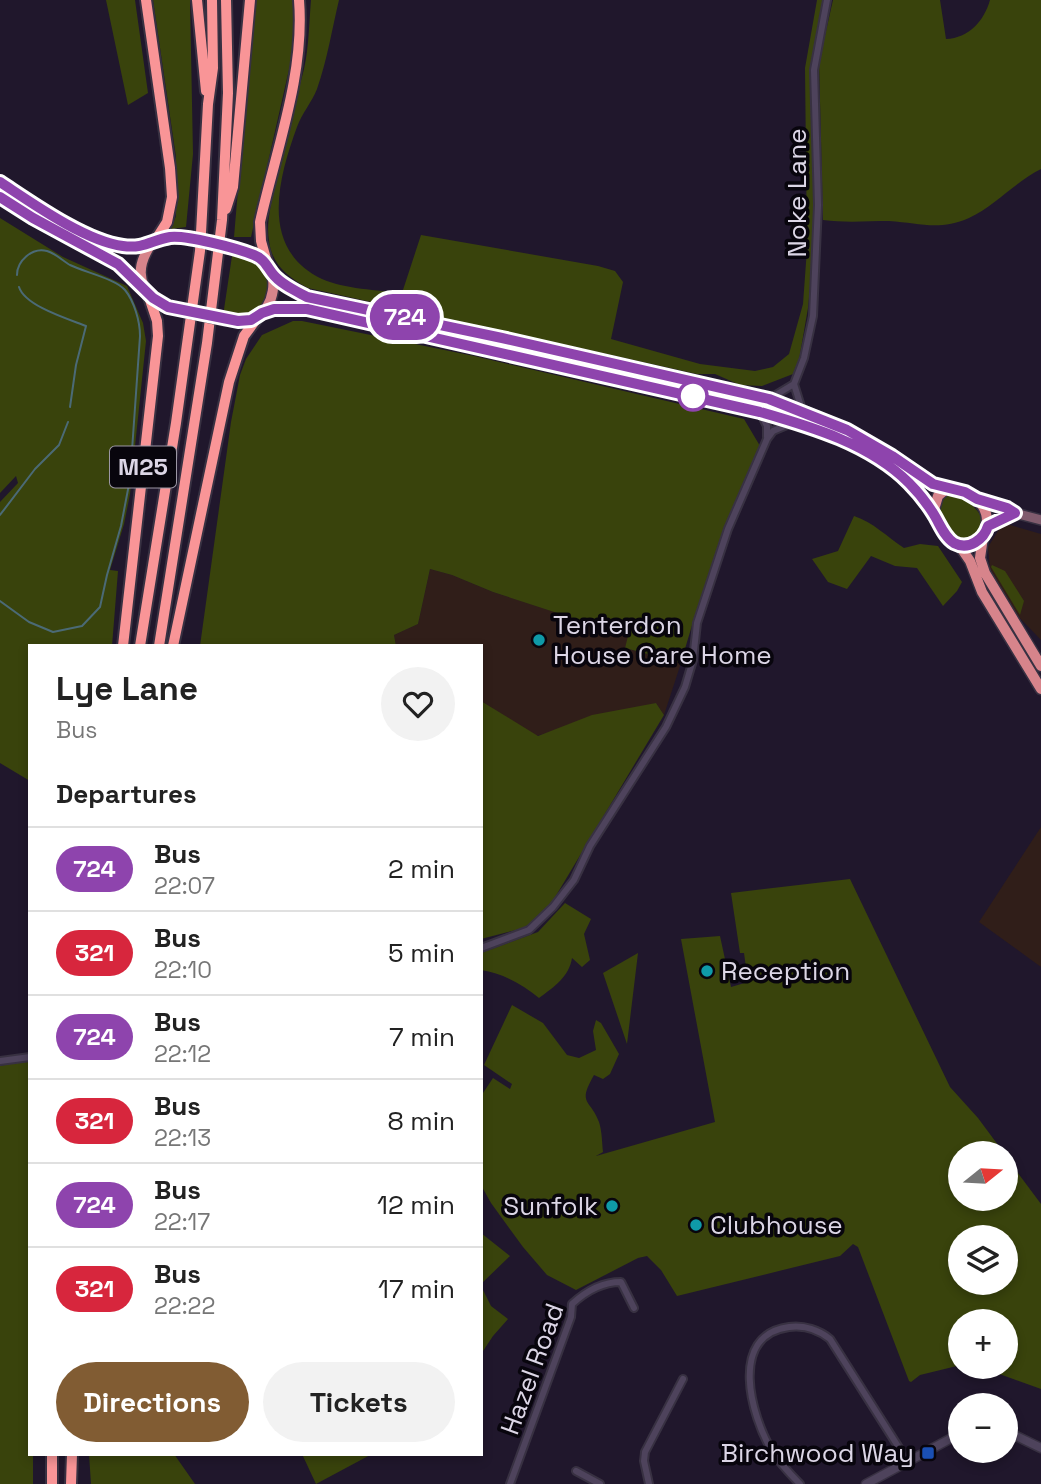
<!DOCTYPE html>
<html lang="en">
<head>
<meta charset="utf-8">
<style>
	body { margin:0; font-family:"Space Grotesk",sans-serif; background:#f2f2f2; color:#222; height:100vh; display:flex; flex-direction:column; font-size:26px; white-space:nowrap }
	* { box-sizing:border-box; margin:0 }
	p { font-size:23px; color:#767676 }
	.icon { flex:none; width:38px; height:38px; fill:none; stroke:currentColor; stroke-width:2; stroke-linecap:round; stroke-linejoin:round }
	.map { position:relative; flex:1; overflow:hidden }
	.drawer { position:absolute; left:28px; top:644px; width:455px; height:812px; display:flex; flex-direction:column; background:#fff; border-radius:0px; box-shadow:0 4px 10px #0003 }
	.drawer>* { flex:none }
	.badge { padding:0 14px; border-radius:23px; font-size:24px; line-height:46px }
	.needle { width:46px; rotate:72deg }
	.controls { position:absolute; left:948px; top:1141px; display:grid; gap:14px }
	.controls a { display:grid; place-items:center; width:70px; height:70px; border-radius:50%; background:#fff; box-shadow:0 4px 10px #0003; font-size:35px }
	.map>.badge { position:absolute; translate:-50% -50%; box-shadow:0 0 0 4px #fff }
	h2 { padding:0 28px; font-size:26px; line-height:63px }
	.round { display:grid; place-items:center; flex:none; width:74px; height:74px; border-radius:37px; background:#f2f2f2 }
	.overview { display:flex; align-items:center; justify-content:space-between; height:119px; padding:0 28px }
	h1 { font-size:33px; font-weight:700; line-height:52px }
	.cta { display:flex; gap:14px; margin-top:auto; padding:14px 28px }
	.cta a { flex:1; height:80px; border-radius:42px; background:#815c33; color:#fff; font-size:28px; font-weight:700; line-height:80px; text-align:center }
	.cta a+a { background:#f2f2f2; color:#222 }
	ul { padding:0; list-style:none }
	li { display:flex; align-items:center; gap:21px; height:84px; padding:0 28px; border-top:2px solid #e0e0e0 }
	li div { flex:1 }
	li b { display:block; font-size:26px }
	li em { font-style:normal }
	li .badge { min-width:77px; font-weight:700; text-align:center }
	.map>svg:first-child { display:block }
</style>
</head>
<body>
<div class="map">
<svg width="1041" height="1484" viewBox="0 0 1041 1484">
	<rect width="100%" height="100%" fill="#20172c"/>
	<path fill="#301e19" d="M1003,523L1041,534V640L1015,613L990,569L988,547Z
		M430,569L452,575L493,592L629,636L625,648L681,663L664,715L656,703L536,736L481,701V646H396L394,635L418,624Z
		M1041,827V967L979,922Z"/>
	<path fill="#39430c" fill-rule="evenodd" d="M106,0H135L148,93L128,105Z
		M153,0H190L193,154L186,227L171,229L176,216V157Z
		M254,0H293V52L251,237H234Z
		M311,0H339C332,29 327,61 317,89C312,102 302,113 297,127C278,179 259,249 322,279C344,289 378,290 402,293L421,235L598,266L615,271L623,282L611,339L700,364L755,371L773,367L789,354L803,304L807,249L805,68L817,0H825L812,66L816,224L808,308L799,360L793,374L762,386L740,385L715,374H697L308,288C288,277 272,265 269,241C266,223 271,206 274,188C282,148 294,109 304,69C309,47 309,23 311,0Z
		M833,0H940L946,39C969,38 984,21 990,0H1041V169C1015,182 996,205 969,218C939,231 920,223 889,221C867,221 846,223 823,220L819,62Z
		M0,218L63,257L127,286L143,323L146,341L130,494L124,524L110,570L118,571L112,646H30V781L0,763V502L18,483L16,476L0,493Z
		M232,256C239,257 247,257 254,262C273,274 273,303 252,314C243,318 233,316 223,316Z
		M293,321H302L474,356L744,419L760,446C728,516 702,588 681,663L625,648L628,636L493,592L452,575L430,569L418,624L394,635L396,646H200L231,422L240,375L246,359L262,335Z
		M952,493C969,498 1001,527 971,539C949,548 925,501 952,493Z
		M854,516C873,522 887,537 904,548L920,544L938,546L962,582L957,591L943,606L917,568L895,566L871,556L847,589L828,582L812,559L838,551Z
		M992,565L1005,571L1024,601L1020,615L991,567Z
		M481,701L538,736L592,715L656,703L664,715L548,909L524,928L481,939Z
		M850,879L950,1087L978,1118L1004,1153H961V1199H1006V1157L1041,1204V1389L980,1367H1006V1321H961V1365L920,1375L911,1382L909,1381L858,1247L853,1244L840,1256L677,1296L661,1270L647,1256L638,1258L576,1290L547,1275L523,1247L491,1203L481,1185V1096L493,1078L510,1089L512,1084L484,1065L512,1005L543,1023L567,1055L579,1058L596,1050L593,1031L596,1020L601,1023L619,1054L610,1074L603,1079L594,1075C577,1105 590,1098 599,1122C602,1131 602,1143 603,1152L596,1156L715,1122L681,939L720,936L731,987L748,982L744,953H740L731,893ZM1006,1237V1283H961V1237Z
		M565,903L591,919L584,934L590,960L582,967L572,958C569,977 554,987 539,998C523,985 503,973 481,970V953L538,932Z
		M638,953L627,1044L603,973Z
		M22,1061L30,1062V1454H33V1484H0V1066Z
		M481,1233L510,1256L481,1284Z
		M481,1286L491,1306L508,1319L493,1336L481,1354Z
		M89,1454H174L195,1484H91Z
		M302,1454H372L316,1484Z"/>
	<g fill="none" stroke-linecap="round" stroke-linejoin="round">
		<path stroke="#4b6a76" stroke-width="2" d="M19,287C25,306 68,319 86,326L76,365L70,407
			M0,515L35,469L59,445L68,422
			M0,601L29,622L53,632L82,626L100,607L107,575L121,526L130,479L140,336C140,321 134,301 125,290C116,279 84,272 70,265C63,261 55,253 47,251C32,247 17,261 17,275"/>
		<g stroke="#383142" stroke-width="10">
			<path id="minor" d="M794,384L802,410
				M769,399L794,384L804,358L813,316L818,205L814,70L827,0
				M760,412L767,426V437
				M481,948L529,930L553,907L574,880L590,846L666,727L685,687L693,660L697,623L728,529L767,439L773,431L792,423
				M0,1061L30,1057
				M576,1471L600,1484
				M510,1484L571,1317L572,1304C585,1292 602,1282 621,1282L634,1308
				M649,1484L644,1461L645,1452L683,1379
				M800,1484C790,1474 780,1463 772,1451C751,1416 728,1335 789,1327C804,1325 819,1330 830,1339L908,1462"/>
		</g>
		<g stroke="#383142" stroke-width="11">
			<path id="tertiary" d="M1006,1431L1041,1448
				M866,1484L961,1433"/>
		</g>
		<g stroke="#383142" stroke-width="12">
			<path id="secondary" d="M977,499L1015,513L1041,520
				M988,526L1015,513"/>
		</g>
		<g stroke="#383142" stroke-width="13">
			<path id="trunk" d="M0,182C36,205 88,244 132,247C155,248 162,234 190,239
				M0,197L32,218L108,258L144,288
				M151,244C128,279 146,301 182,311
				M262,312L285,307L307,309L760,412C812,427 870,444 909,483C927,501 937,529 954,543C984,555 999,515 975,498C962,488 948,491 934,485C910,473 889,454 866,440C828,418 787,404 745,393L307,297L290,288L272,274
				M223,320C234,321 246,323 256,318C274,308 280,275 264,261C255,253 243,252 233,249
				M933,513L938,496L947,488
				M983,537L980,558L985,573L1041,666
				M959,545L970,561L982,592L1041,689"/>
		</g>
		<g stroke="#383142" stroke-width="14">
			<path id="motorway" d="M146,0L170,168L172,197L167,222L155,241
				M197,0L206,91
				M226,209L233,187L250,0
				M268,266L261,241L260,222C276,150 305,74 299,0
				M123,646L158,336L157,321L147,291
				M140,646L176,423L200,251L208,104L213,68L212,0
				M159,646L207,343L222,220L228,93L226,0
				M173,646L229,382L244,336L258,317
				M52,1454V1484
				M71,1484L72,1454"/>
		</g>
		<use href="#minor" stroke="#4e435c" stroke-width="6"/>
		<use href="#tertiary" stroke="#4e435c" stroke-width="8"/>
		<use href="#secondary" stroke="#815c6e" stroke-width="9"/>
		<use href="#trunk" stroke="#d7848b" stroke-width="10"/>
		<use href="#motorway" stroke="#f99597" stroke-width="10"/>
		<g stroke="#383142" stroke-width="13" stroke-linecap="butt">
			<path id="trunk-bridge" d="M190,239L233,249
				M182,311L223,320"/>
		</g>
		<use href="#trunk-bridge" stroke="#d7848b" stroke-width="10"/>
	</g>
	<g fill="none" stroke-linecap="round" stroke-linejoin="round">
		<g stroke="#fff" stroke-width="16">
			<path id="line" d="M0,182C32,203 85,241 123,246C144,249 152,240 170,237C187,235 236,248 254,255C264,259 266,265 272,273C280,284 296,291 307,297L502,338L769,399L847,430L892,456L933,484L965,492L977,499L1007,508L1015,513L988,526C984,539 969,551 954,543C944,537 939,522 933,513C926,502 918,492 909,483C870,444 812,427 760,412L307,309H274L262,313L251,320L238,321L168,307L153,298L118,264L33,218L0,197"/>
		</g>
		<use href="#line" stroke="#8e44ad" stroke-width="10"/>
	</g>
	<circle fill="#fff" stroke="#8e44ad" stroke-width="3.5" cx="693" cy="396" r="14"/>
	<g fill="#0f9aa8" stroke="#08050d" stroke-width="2.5">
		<circle cx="539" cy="640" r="7"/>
		<circle cx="707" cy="971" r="7"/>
		<circle cx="612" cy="1206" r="7"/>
		<circle cx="696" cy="1225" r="7"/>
	</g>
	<rect fill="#1a4fb4" stroke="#08050d" stroke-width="2.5" x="921" y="1446" width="14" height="14" rx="3.5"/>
	<g text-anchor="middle" stroke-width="7" stroke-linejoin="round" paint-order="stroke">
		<rect fill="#08050d" stroke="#9c97a5" stroke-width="2" x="110" y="446.5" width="66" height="41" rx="5"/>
		<g font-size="24" font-weight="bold" fill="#dcd6e6">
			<text x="143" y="475">M25</text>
		</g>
		<g font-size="26" fill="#dcd6e6" stroke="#08050d">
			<text transform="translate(797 193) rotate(-90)" y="9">Noke Lane</text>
			<text transform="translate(532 1369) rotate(-70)" y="9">Hazel Road</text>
		</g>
		<g font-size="26" fill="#dcd6e6" stroke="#08050d" text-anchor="start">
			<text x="553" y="634">Tenterdon<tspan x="553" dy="30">House Care Home</tspan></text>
			<text x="721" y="980">Reception</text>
			<text x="598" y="1215" text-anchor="end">Sunfolk</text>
			<text x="710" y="1234">Clubhouse</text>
			<text x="914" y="1462" text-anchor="end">Birchwood Way</text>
		</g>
	</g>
</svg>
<div class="controls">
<a><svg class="needle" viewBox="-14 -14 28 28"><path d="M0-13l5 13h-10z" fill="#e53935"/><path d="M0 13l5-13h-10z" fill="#767676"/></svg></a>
<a><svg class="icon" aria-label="layers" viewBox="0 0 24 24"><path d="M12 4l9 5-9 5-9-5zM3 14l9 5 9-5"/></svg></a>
<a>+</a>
<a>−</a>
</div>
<b class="badge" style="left:405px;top:317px;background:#8e44ad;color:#fff">724</b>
<section class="drawer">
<div class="overview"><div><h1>Lye Lane</h1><p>Bus</p></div><a class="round"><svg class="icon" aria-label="heart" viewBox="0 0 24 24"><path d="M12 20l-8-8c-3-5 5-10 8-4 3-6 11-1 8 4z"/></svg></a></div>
<h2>Departures</h2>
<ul>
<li><span class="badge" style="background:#8e44ad;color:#fff">724</span><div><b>Bus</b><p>22:07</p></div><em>2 min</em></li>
<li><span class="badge" style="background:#d7263d;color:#fff">321</span><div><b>Bus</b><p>22:10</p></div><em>5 min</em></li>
<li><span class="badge" style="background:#8e44ad;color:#fff">724</span><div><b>Bus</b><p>22:12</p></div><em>7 min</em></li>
<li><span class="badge" style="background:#d7263d;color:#fff">321</span><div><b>Bus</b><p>22:13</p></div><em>8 min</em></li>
<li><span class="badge" style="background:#8e44ad;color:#fff">724</span><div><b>Bus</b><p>22:17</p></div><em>12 min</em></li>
<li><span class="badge" style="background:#d7263d;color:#fff">321</span><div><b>Bus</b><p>22:22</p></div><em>17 min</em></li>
</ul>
<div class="cta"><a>Directions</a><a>Tickets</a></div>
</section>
</div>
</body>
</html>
